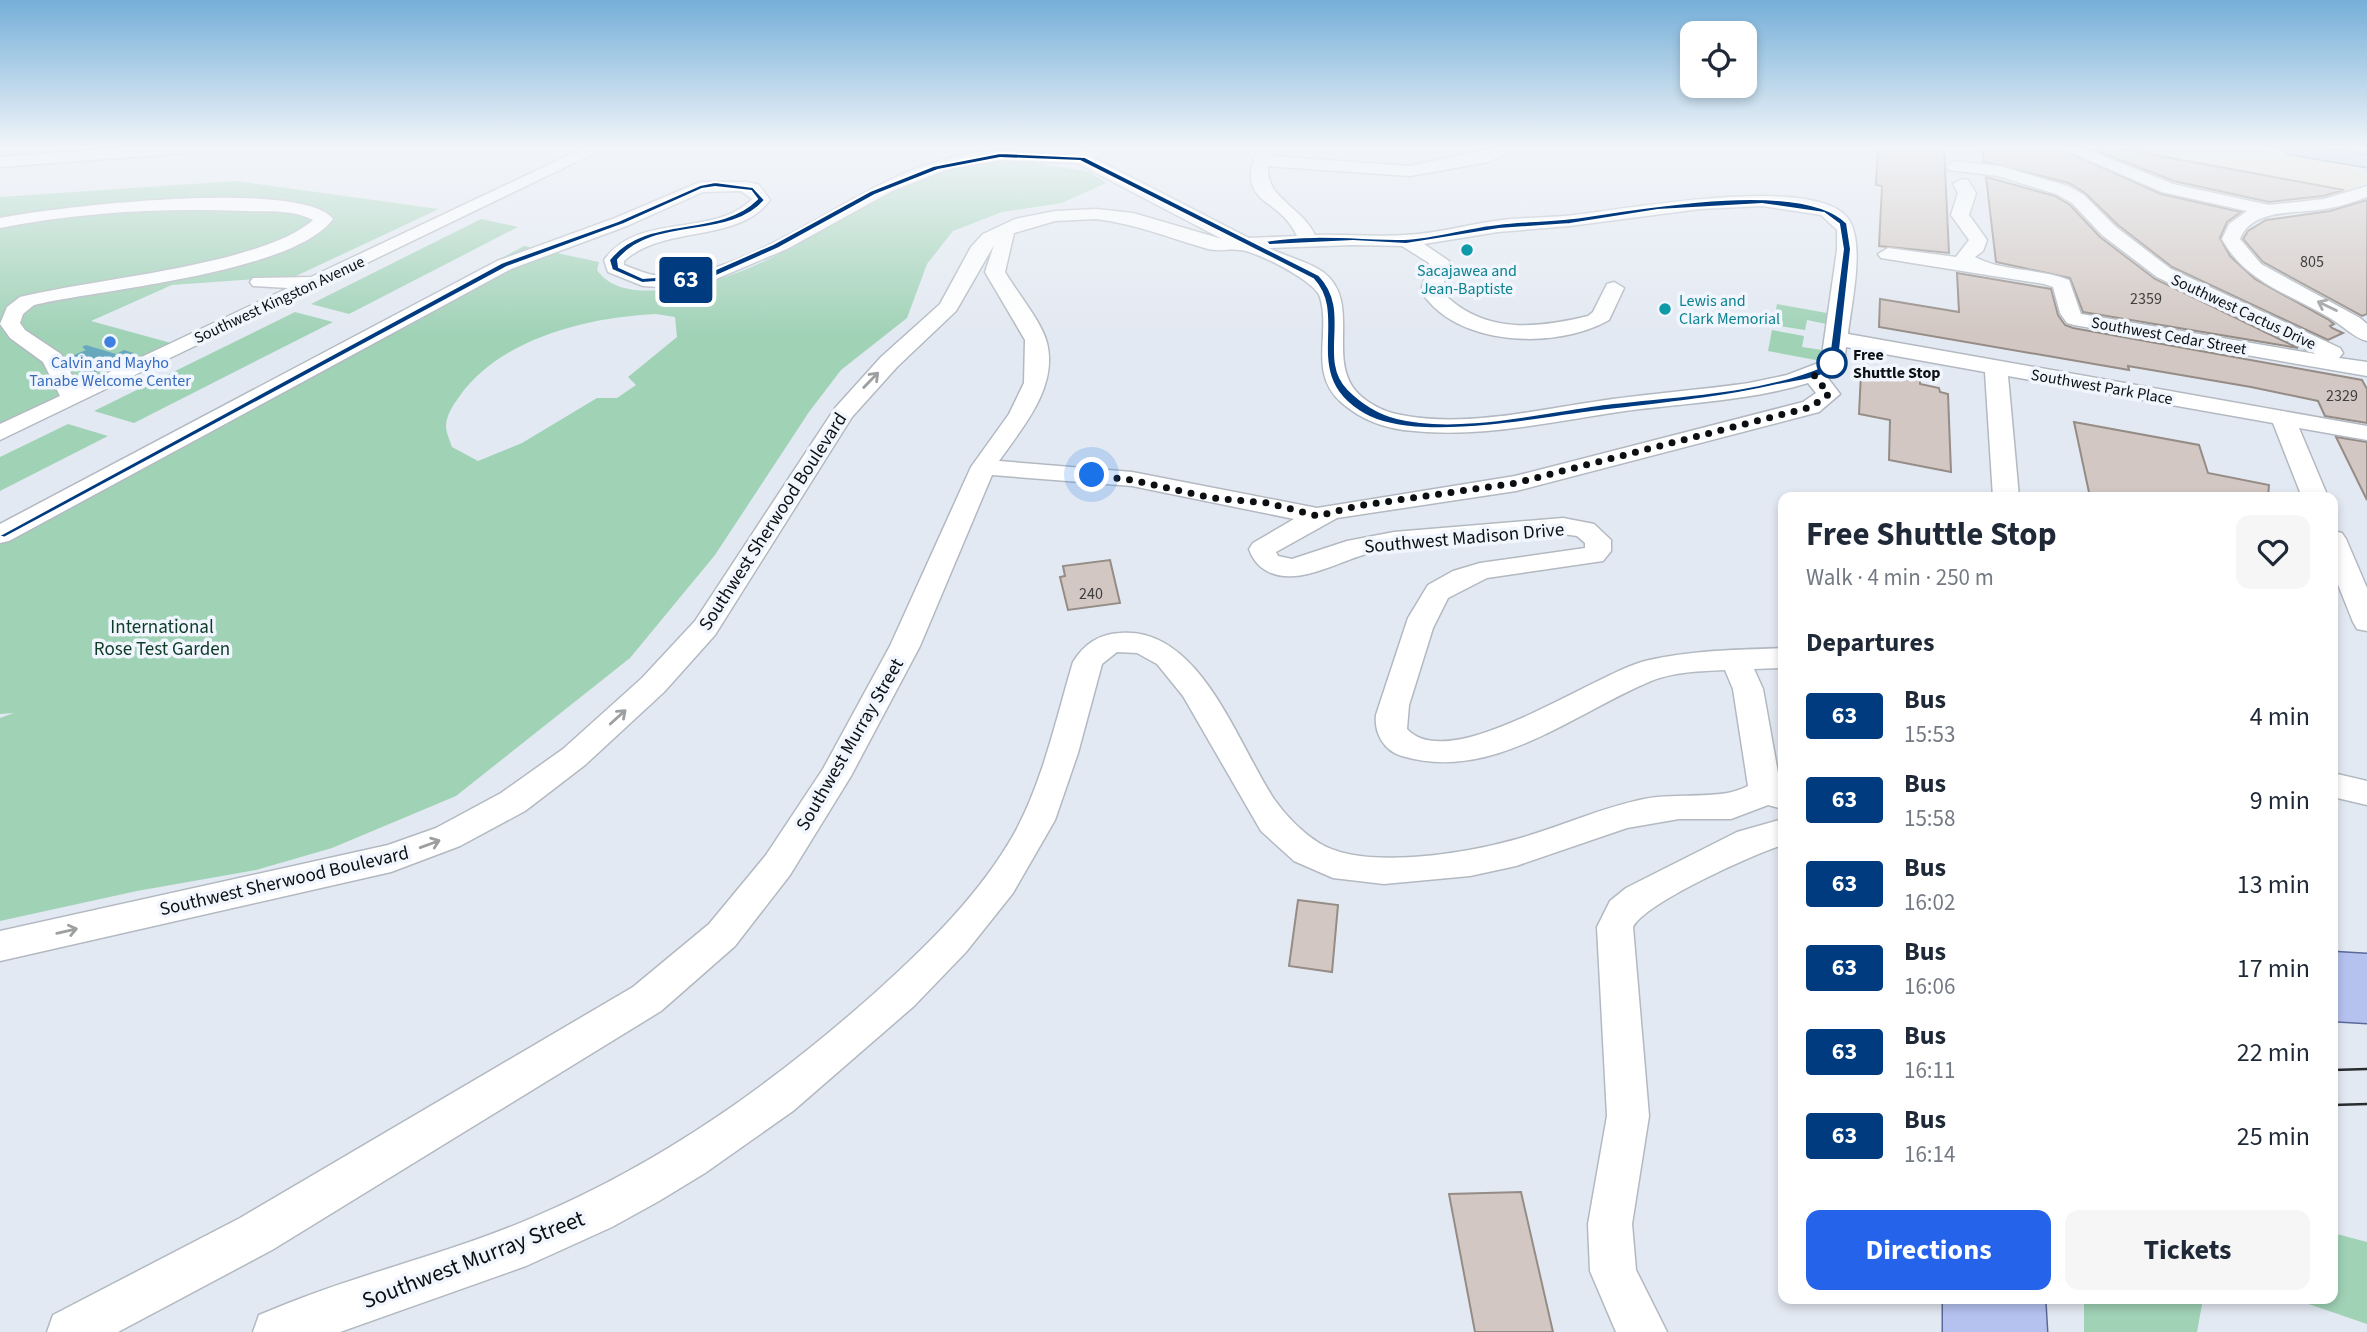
<!DOCTYPE html>
<html lang="en">
<head>
<meta charset="utf-8">
<style>
	body { margin:0; font-family:"Source Sans 3",sans-serif; background:#f6f6f7; color:#1f2937; height:100vh; display:flex; flex-direction:column; font-size:26px; white-space:nowrap }
	* { box-sizing:border-box; margin:0 }
	p { font-size:23px; color:#747a83 }
	.icon { flex:none; width:38px; height:38px; fill:none; stroke:currentColor; stroke-width:2; stroke-linecap:round; stroke-linejoin:round }
	.map { position:relative; flex:1; overflow:hidden }
	.panel { position:absolute; left:1778px; top:492px; width:560px; height:812px; display:flex; flex-direction:column; background:#fff; border-radius:14px; box-shadow:0 4px 10px #0003 }
	.panel>* { flex:none }
	.badge { padding:0 14px; border-radius:5px; font-size:24px; line-height:46px }
	.fabs { position:absolute; left:1680px; top:21px; display:grid; gap:14px }
	.fabs a { display:grid; place-items:center; width:77px; height:77px; border-radius:14px; background:#fff; box-shadow:0 4px 10px #0003; font-size:35px }
	.you { position:absolute; width:35px; height:35px; margin:-18px; border:5px solid #fff; border-radius:50%; background:#1a73e8; box-shadow:0 0 0 10px #1a73e833 }
	.map>.badge { position:absolute; translate:-50% -50%; box-shadow:0 0 0 4px #fff }
	h2 { padding:0 28px; font-size:26px; line-height:63px }
	.round { display:grid; place-items:center; flex:none; width:74px; height:74px; border-radius:14px; background:#f6f6f7 }
	.headline { display:flex; align-items:center; justify-content:space-between; height:119px; padding:0 28px }
	h1 { font-size:33px; font-weight:700; line-height:52px }
	.primary-button { display:flex; gap:14px; margin-top:auto; padding:14px 28px }
	.primary-button a { flex:1; height:80px; border-radius:14px; background:#2563eb; color:#fff; font-size:28px; font-weight:700; line-height:80px; text-align:center }
	.primary-button a+a { background:#f6f6f7; color:#1f2937 }
	ul { padding:0; list-style:none }
	li { display:flex; align-items:center; gap:21px; height:84px; padding:0 28px }
	li div { flex:1 }
	li b { display:block; font-size:26px }
	li em { font-style:normal }
	li .badge { min-width:77px; font-weight:700; text-align:center }
	.map>svg:first-child { display:block }
</style>
</head>
<body>
<div class="map">
<svg width="2367" height="1332" viewBox="0 0 2367 1332">
	<rect width="100%" height="100%" fill="#e3e9f2"/>
	<path fill="#e8dec9" d="M2088,148H2251L2353,166L2367,175V182L2327,198L2298,203L2226,189L2225,197L2169,183Z"/>
	<path fill="#a0d2b6" fill-rule="evenodd" d="M1017,160L1090,172L1106,183L1062,203L1002,212L953,231L927,264L907,318L841,370L809,412L715,555L630,658L456,796L332,848L256,870L137,891L0,921V718L14,713L0,714V524L524,246L599,262L597,270C611,290 637,292 660,290C768,283 836,208 933,174C961,164 988,162 1017,160ZM656,314L675,317L677,337L628,377L636,385L617,398H597L522,443L478,461L452,447C450,441 446,432 446,426C446,416 453,405 459,397C500,338 589,317 656,314Z
		M236,181L439,209L296,276L172,285L91,321L171,343L0,424V197Z
		M481,219L518,227L349,314L311,304Z
		M1777,304L1827,313L1826,324L1807,320L1805,330L1773,325Z
		M295,312L333,322L134,423L94,411Z
		M1772,330L1804,336L1802,347L1822,350L1821,361L1768,351Z
		M68,424L108,436L0,491V457Z
		M2333,1233L2367,1242V1324L2294,1299L2333,1298Z
		M2084,1299V1298L2203,1299L2197,1332H2084Z"/>
	<path fill="#68a8bf" d="M86,345L116,354L124,350L137,354L91,375L78,371L67,358L86,350L82,347Z"/>
	<path fill="#d2c7c2" stroke="#958c86" stroke-width="2" d="M1878,148H1944L1949,253L1879,246L1882,186L1876,185Z
		M1982,148H2059L2161,194L2241,212L2227,222L2220,238L2230,256L2255,279L2329,320L2334,324L2330,326L2332,328L2343,333L2328,340L2172,267L2118,225L2085,193L2069,183L1984,162Z
		M2090,148H2117L2344,190L2323,196L2269,202L2174,181Z
		M1986,177L2055,196L2070,205L2100,237L2155,279L2298,348L2083,312L2070,278L1996,262Z
		M2367,200V314L2362,316L2263,262L2243,239L2248,231L2266,220L2330,211Z
		M1957,273L2051,289L2058,315L2065,325L2073,328L2362,380L2367,389V423L2325,416L2318,401L2251,387L2128,366L2129,370L1879,327L1880,299L1959,312Z
		M1861,373L1920,380V384L1939,388L1940,392L1948,394L1951,472L1889,460L1890,420L1859,414Z
		M2074,422L2199,445L2208,473L2269,485L2268,497H2090Z
		M2336,437L2367,442V500Z
		M1110,560L1120,603L1068,610L1060,577L1065,576L1063,566Z
		M1298,900L1338,905L1332,972L1289,966Z
		M1521,1192L1553,1332H1475L1449,1194Z"/>
	<g fill="none" stroke-linecap="round" stroke-linejoin="round">
		<g stroke="#b3b9c1" stroke-width="3">
			<path id="minor" d="M121,148H192L184,153L0,167V157Z
				M584,148H605L0,440V424L60,396L43,362L10,338L0,324L7,307L20,297C92,279 263,265 313,220C293,209 267,212 245,211C162,208 81,212 0,228V218C53,207 302,178 333,219C293,273 103,289 34,305L23,314L20,323L25,330L61,354L78,387L288,288L253,286L250,282L253,278L311,277Z
				M1088,148H1107L1094,158L1249,238L1297,236C1278,194 1234,207 1258,148H1274L1271,156L1410,166L1495,148H1519L1488,162L1410,176L1268,166C1265,198 1302,207 1315,235C1345,234 1375,237 1405,235C1435,234 1465,225 1495,221C1521,217 1548,218 1574,215C1627,209 1809,175 1846,216C1867,239 1851,304 1848,334L2367,426V440L2299,428L2328,497H2302L2273,423L2008,376L2019,497H1993L1985,372L1846,347L1844,362L1827,377L1840,394L1819,412L1516,491L1337,518L1276,552L1278,556L1292,559L1347,541L1394,532L1563,518L1594,524L1611,540V551L1603,561L1487,578L1448,598L1433,628L1409,705L1407,729C1450,776 1594,674 1645,661C1690,650 1736,650 1783,648V668L1754,669L1763,689L1780,784L1783,785V809L1768,805L1731,819H1679L1627,828L1516,866L1470,876L1384,884L1333,878L1294,861L1261,831L1183,696L1157,664L1137,653L1117,652L1102,664L1078,753L1055,820L1013,893L966,952L914,1006L793,1111L705,1173L659,1201L612,1227L526,1266L340,1332H253L259,1315L286,1304C368,1271 454,1252 534,1217C662,1163 774,1083 877,991C928,945 980,894 1014,834C1043,781 1056,719 1073,662C1084,644 1099,634 1120,633C1200,626 1238,745 1274,799C1286,816 1302,832 1319,843C1364,871 1468,853 1517,839C1560,827 1600,808 1644,799C1677,792 1720,801 1748,786L1733,689L1725,670C1701,671 1673,672 1651,681C1572,714 1492,783 1402,756C1384,751 1374,733 1376,715L1408,618L1428,585L1453,571L1480,563L1585,548V543L1577,536L1563,534C1503,539 1441,539 1382,550C1353,555 1322,574 1295,576C1273,578 1256,569 1249,549L1253,543L1294,519L1132,486L992,475L920,646L851,776L790,875L735,946L661,1011L272,1250L118,1332H47L53,1315L240,1218L633,987L709,924L766,855L823,769L890,646L971,467L1009,414L1024,383L1025,340L985,272L994,245L956,311L897,367L852,417L715,635L664,692L585,765L525,811L460,846L391,872L0,961V931L388,845L436,828L501,793L563,749L642,678L695,621L835,408L881,357L940,304L971,247L983,234L1015,219L1055,211L1096,209L1133,213L1222,239L1077,163L1001,160L951,168L892,191L787,249L716,279L675,288L643,286L608,272L604,260C639,211 713,239 752,199L741,191L703,192L627,226L511,269L9,541L0,543V524L497,261L615,218L700,182H748L759,185L770,200C738,244 665,224 624,261V265C641,272 656,278 675,276C753,269 838,200 912,170C939,160 970,152 999,150C1027,149 1063,164 1088,148ZM1762,206L1821,215L1837,230V250L1821,362L1787,375L1749,383C1701,390 1654,393 1606,400C1541,409 1467,428 1401,415C1383,412 1362,401 1352,386C1330,351 1360,300 1323,272C1307,261 1287,257 1269,248L1353,245L1402,246L1429,263L1421,291C1455,347 1557,350 1609,320L1624,288L1614,282L1607,284L1593,312L1588,316C1535,329 1483,334 1442,292L1449,261L1424,244L1498,232L1570,226L1700,209ZM1096,219C1136,224 1170,238 1208,249C1219,252 1229,248 1240,250C1256,251 1315,281 1320,297C1331,333 1308,373 1341,402C1362,421 1387,429 1414,431C1483,438 1556,421 1625,411C1686,403 1749,401 1808,383L1816,393L1803,402L1515,476L1317,508L1132,472L999,461C1023,427 1058,387 1047,343C1042,322 1016,291 1005,272L1014,233L1055,221Z
				M2061,148H2083L2173,184L2269,205L2324,199L2367,186V197C2353,202 2339,207 2324,209C2297,214 2252,208 2240,239L2261,264L2360,318L2367,324V341C2354,338 2342,325 2330,318C2290,294 2246,283 2222,239L2229,224L2247,211L2162,192Z
				M1955,161L2000,166L2068,186L2084,195L2116,227L2171,269L2340,348L2343,353L2339,358L2367,362V376L2074,325L2067,323L2060,313L2053,287L2044,284L1881,258L1878,254L1888,248L1956,257L1969,240L1951,215L1958,193L1953,184L1962,179L1968,180L1976,193L1969,215L1987,240L1983,251L1975,257C2003,272 2039,268 2069,280L2081,314L2316,354L2157,277L2102,235L2072,203L2056,194L1998,176L1949,170L1947,166Z
				M2333,531L2342,533L2346,539L2367,588V631L2357,629L2353,622L2333,572Z
				M2333,773L2367,781V805L2333,797Z
				M1783,819V845C1755,853 1645,903 1633,927L1649,1116L1632,1224L1636,1270L1667,1332H1616L1590,1271L1588,1224L1607,1116L1597,927L1610,901L1626,888L1737,832Z"/>
		</g>
		<g stroke="#5a699b" stroke-width="3">
			<path id="major" d="M2279,148H2325L2367,155V167L2289,154Z
				M2333,952L2367,954V1023L2333,1021Z
				M1943,1298H2045L2047,1332H1943Z"/>
		</g>
		<use href="#minor" fill="#fff" fill-rule="evenodd"/>
		<use href="#major" fill="#b5c2ef" fill-rule="evenodd"/>
		<path stroke="#282c2f" stroke-width="2.5" d="M2333,1070L2367,1069
			M2333,1105L2367,1104"/>
	</g>
	<defs><path id="oneway-shaft" d="M-6 0H5M1.5-3L5.5 0L1.5 3" fill="none" stroke-width="1.6" stroke-linecap="round" stroke-linejoin="round" transform="scale(1.75)"/></defs>
	<g stroke="#9e9fa0">
		<use href="#oneway-shaft" transform="translate(2327 306) rotate(-154)"/>
		<use href="#oneway-shaft" transform="translate(871 380) rotate(-46)"/>
		<use href="#oneway-shaft" transform="translate(618 717) rotate(-42)"/>
		<use href="#oneway-shaft" transform="translate(430 844) rotate(-20)"/>
		<use href="#oneway-shaft" transform="translate(67 931) rotate(-13)"/>
	</g>
	<linearGradient id="sky" x2="0" y2="1"><stop stop-color="#75afd8"/><stop offset="0.44" stop-color="#f2f5f9"/><stop offset="1" stop-color="#f2f5f9" stop-opacity="0"/></linearGradient>
	<rect width="2367" height="334" fill="url(#sky)"/>
	<path fill="#003b80" stroke="#fff" stroke-width="2" d="M1000,153L1085,157L1319,275C1354,311 1318,358 1348,389C1362,403 1377,413 1397,418C1456,433 1538,413 1598,405C1669,396 1758,394 1823,366L1829,358L1843,249L1839,224L1824,213L1762,204L1658,210L1570,224L1499,229L1406,244L1353,241L1269,245L1266,241C1312,233 1358,239 1404,239C1435,238 1467,227 1498,224C1523,221 1548,221 1573,218C1635,210 1800,177 1847,223L1851,249L1839,359C1836,363 1833,368 1829,371C1814,381 1790,382 1773,386C1711,400 1647,405 1584,413C1532,420 1478,430 1425,428C1406,427 1381,424 1364,414C1297,376 1349,317 1313,279L1080,161L1000,158L938,170L875,195L779,248L712,278L642,283L612,270L609,260C645,213 718,238 757,199L751,191L715,187L702,189L624,224L507,267L4,538L0,535L501,263L618,221L700,185L715,182L753,187L765,200C729,242 654,216 618,260L619,267L643,278L707,273L773,244L870,191L933,166Z"/>
	<g fill="none" stroke-linecap="round" stroke-linejoin="round">
		<path stroke="#0d1012" stroke-width="7" stroke-dasharray="0 12.6" d="M1092,475L1132,480L1212,498L1268,503L1318,516L1357,506L1516,483L1811,407L1829,394L1813,374L1832,363"/>
	</g>
	<g fill="#0f9aa8" stroke="#f1f6fe" stroke-width="2.5">
		<circle cx="1467" cy="250" r="7"/>
		<circle cx="1665" cy="309" r="7"/>
	</g>
	<circle fill="#3f7fe0" stroke="#f1f6fe" stroke-width="2.5" cx="110" cy="342" r="7"/>
	<circle fill="#fff" stroke="#003b80" stroke-width="3.5" cx="1832" cy="363" r="14"/>
	<g text-anchor="middle" stroke-width="7" stroke-linejoin="round" paint-order="stroke">
		<g font-size="16" fill="#3e3e3e">
			<text x="2312" y="267">805</text>
			<text x="2146" y="304">2359</text>
			<text x="2342" y="401">2329</text>
			<text x="1091" y="599">240</text>
		</g>
		<g font-size="16" fill="#0d838f" stroke="#f1f6fe">
			<text x="1467" y="276">Sacajawea and<tspan x="1467" dy="18">Jean-Baptiste</tspan></text>
			<text x="1679" y="306" text-anchor="start">Lewis and<tspan x="1679" dy="18">Clark Memorial</tspan></text>
		</g>
		<g font-size="16" fill="#0d1012" stroke="#f1f6fe">
			<text transform="translate(279 299) rotate(-25)" y="6">Southwest Kingston Avenue</text>
			<text transform="translate(2244 311) rotate(25)" y="6">Southwest Cactus Drive</text>
			<text transform="translate(2169 335) rotate(10)" y="6">Southwest Cedar Street</text>
			<text transform="translate(2102 386) rotate(10)" y="6">Southwest Park Place</text>
		</g>
		<g font-size="16" font-weight="bold" fill="#0d1012" stroke="#f1f6fe" text-anchor="start">
			<text x="1853" y="360">Free<tspan x="1853" dy="18">Shuttle Stop</tspan></text>
		</g>
		<g font-size="16" fill="#366cbe" stroke="#f1f6fe">
			<text x="110" y="368">Calvin and Mayho<tspan x="110" dy="18">Tanabe Welcome Center</tspan></text>
		</g>
		<g font-size="19" fill="#0d1012" stroke="#f1f6fe">
			<text transform="translate(772 521) rotate(-57)" y="7">Southwest Sherwood Boulevard</text>
			<text transform="translate(1464 537) rotate(-5)" y="7">Southwest Madison Drive</text>
			<text transform="translate(849 744) rotate(-60)" y="7">Southwest Murray Street</text>
			<text transform="translate(284 880) rotate(-13)" y="7">Southwest Sherwood Boulevard</text>
		</g>
		<g font-size="19" fill="#0e3b27" stroke="#f1f6fe">
			<text x="162" y="633">International<tspan x="162" dy="22">Rose Test Garden</tspan></text>
		</g>
		<g font-size="23" fill="#0d1012" stroke="#f1f6fe">
			<text transform="translate(473 1259) rotate(-21)" y="8">Southwest Murray Street</text>
		</g>
	</g>
</svg>
<div class="fabs">
<a><svg class="icon" aria-label="locate" viewBox="0 0 24 24"><circle cx="12" cy="12" r="6"/><path d="M12 2v4M12 18v4M2 12h4M18 12h4"/></svg></a>
</div>
<div class="you" style="left:1092px;top:475px"></div>
<b class="badge" style="left:686px;top:280px;background:#003b80;color:#fff">63</b>
<section class="panel">
<div class="headline"><div><h1>Free Shuttle Stop</h1><p>Walk · 4 min · 250 m</p></div><a class="round"><svg class="icon" aria-label="heart" viewBox="0 0 24 24"><path d="M12 20l-8-8c-3-5 5-10 8-4 3-6 11-1 8 4z"/></svg></a></div>
<h2>Departures</h2>
<ul>
<li><span class="badge" style="background:#003b80;color:#fff">63</span><div><b>Bus</b><p>15:53</p></div><em>4 min</em></li>
<li><span class="badge" style="background:#003b80;color:#fff">63</span><div><b>Bus</b><p>15:58</p></div><em>9 min</em></li>
<li><span class="badge" style="background:#003b80;color:#fff">63</span><div><b>Bus</b><p>16:02</p></div><em>13 min</em></li>
<li><span class="badge" style="background:#003b80;color:#fff">63</span><div><b>Bus</b><p>16:06</p></div><em>17 min</em></li>
<li><span class="badge" style="background:#003b80;color:#fff">63</span><div><b>Bus</b><p>16:11</p></div><em>22 min</em></li>
<li><span class="badge" style="background:#003b80;color:#fff">63</span><div><b>Bus</b><p>16:14</p></div><em>25 min</em></li>
</ul>
<div class="primary-button"><a>Directions</a><a>Tickets</a></div>
</section>
</div>
</body>
</html>
